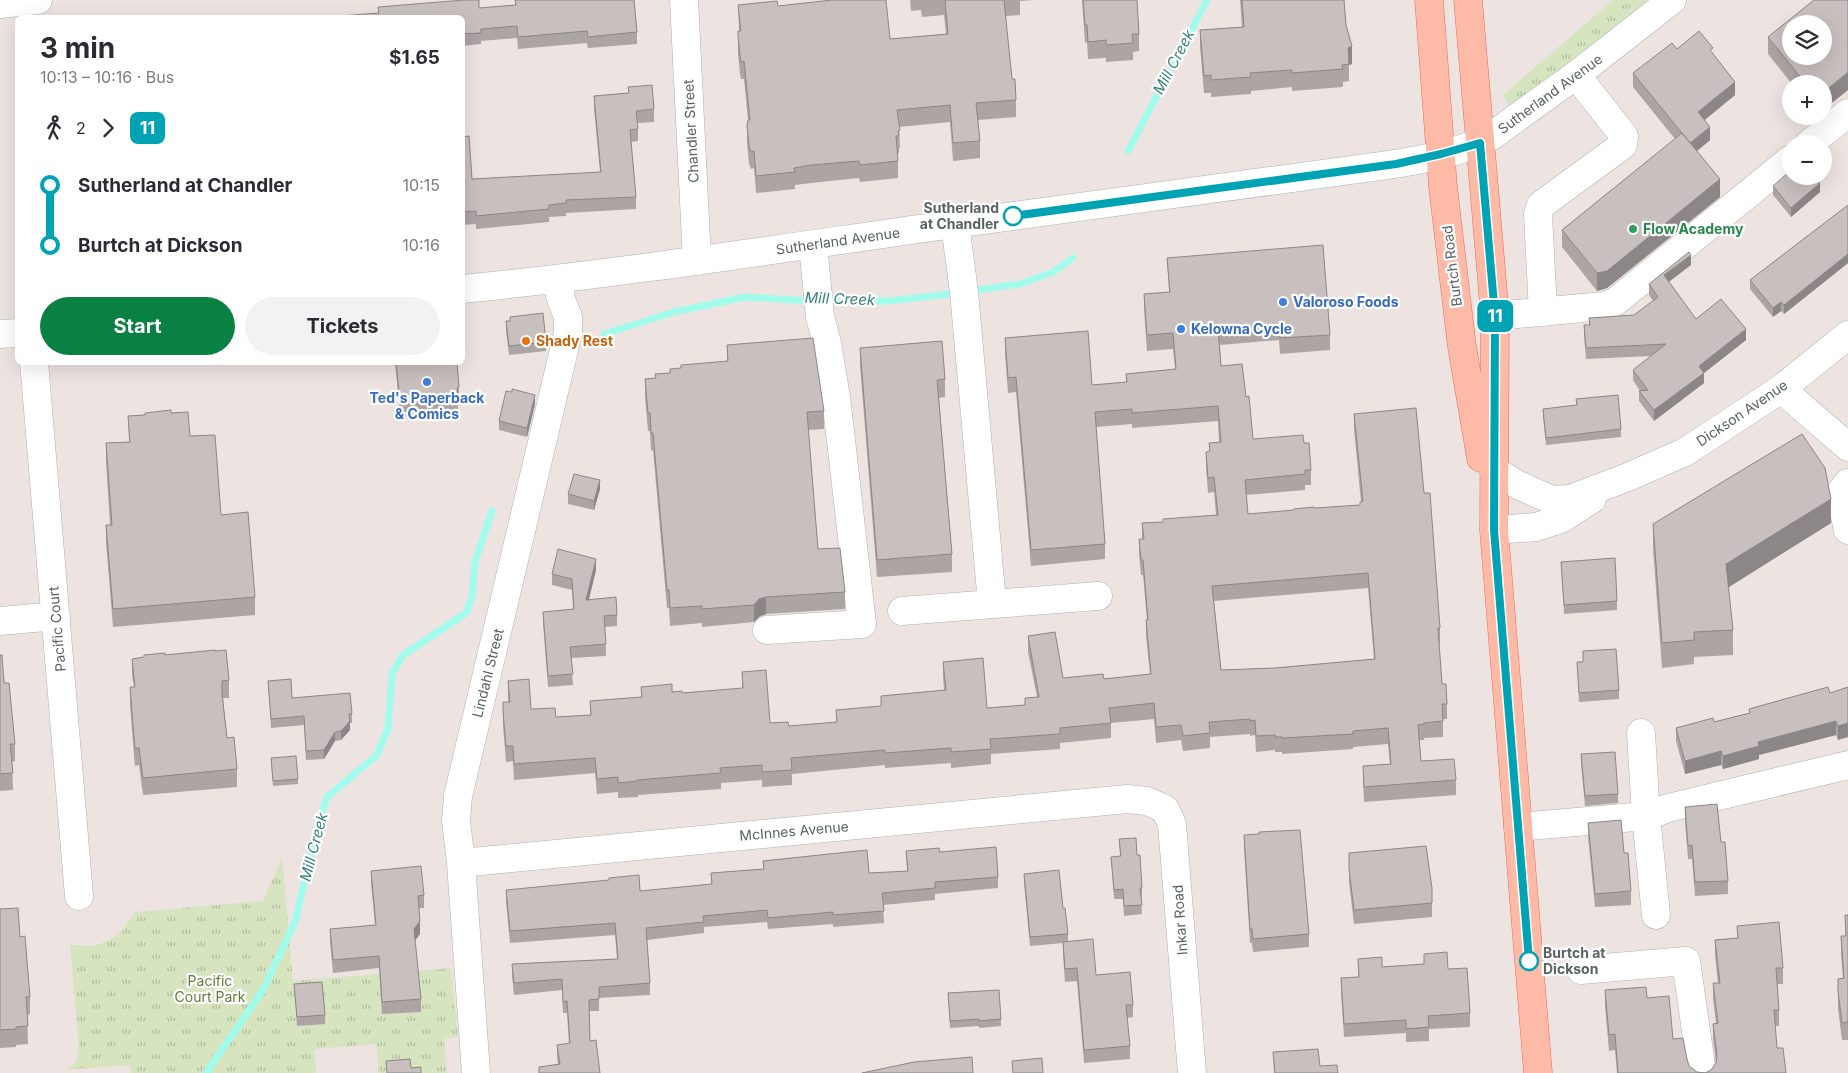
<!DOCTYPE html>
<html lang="en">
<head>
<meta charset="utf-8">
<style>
	body { margin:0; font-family:Inter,sans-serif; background:#f2f2f3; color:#2b2b33; height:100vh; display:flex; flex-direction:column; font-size:19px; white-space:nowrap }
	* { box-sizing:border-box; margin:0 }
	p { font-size:16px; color:#7c7c81 }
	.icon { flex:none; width:28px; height:28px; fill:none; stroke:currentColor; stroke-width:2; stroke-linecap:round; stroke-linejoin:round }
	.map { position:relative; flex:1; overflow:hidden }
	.details { position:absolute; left:15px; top:15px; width:450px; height:350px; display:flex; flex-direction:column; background:#fff; border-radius:8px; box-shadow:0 5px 20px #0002 }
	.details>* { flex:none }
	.badge { padding:0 10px; border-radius:8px; font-size:18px; line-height:32px }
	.tools { position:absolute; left:1782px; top:15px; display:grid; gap:10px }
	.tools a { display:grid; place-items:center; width:50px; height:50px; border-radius:50%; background:#fff; box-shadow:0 5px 20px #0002; font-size:25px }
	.map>.badge { position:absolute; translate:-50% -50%; box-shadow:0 0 0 2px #fff }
	.legs { display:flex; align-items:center; gap:8px; height:55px; padding:0 25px; font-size:16px }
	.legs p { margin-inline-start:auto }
	.overview { display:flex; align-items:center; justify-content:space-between; height:85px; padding:0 25px }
	h1 { font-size:28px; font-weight:700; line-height:38px }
	.cta { display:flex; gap:10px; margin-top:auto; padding:10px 25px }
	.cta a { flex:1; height:58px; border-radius:30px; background:#0b8043; color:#fff; font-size:20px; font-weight:700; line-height:58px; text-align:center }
	.cta a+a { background:#f2f2f3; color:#2b2b33 }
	ul { padding:0 25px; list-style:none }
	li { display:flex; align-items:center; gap:18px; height:60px; font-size:19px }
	li i { display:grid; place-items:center; width:8px; height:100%; margin:0 6px; background:currentColor }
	li i::after { content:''; width:12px; height:12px; margin:-6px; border:4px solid; border-radius:50%; background:#fff }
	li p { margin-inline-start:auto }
	li:first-child i { background:linear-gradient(#0000 50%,currentColor 0) }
	li:last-child i { background:linear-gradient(currentColor 50%,#0000 0) }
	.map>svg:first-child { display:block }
</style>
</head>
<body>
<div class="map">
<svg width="1848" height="1073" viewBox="0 0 1848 1073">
	<defs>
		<pattern id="grass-tufts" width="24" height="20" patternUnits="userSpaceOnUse" patternTransform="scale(1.25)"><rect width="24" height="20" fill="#d6e4bf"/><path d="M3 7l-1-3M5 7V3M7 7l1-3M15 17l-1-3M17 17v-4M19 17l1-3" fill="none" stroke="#b1bc9f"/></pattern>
	</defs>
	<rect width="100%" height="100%" fill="#ede4e2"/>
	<path fill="url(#grass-tufts)" d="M1613,0H1652L1510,106L1503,95Z
		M282,857L293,981L451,968L458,1037L444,1039L447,1073H379L376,1044L314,1049L316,1073H131L130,1065L60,1070C75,1067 77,1061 79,1048L70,944C102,951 119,938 135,912L263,901Z"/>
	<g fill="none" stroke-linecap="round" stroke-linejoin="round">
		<path stroke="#a2fcec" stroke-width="7" d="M1128,151L1207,0
			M970,291L1020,284L1053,272L1073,258
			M823,301H888L959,293
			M604,334L674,312L745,297L812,301
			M206,1073L263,990L295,922L317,827L327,797L376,756L388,729L392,674L402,656L466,613L472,596L475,562L492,511"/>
		<g stroke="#abb2b2" stroke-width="29">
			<path id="minor" d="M684,0L697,261
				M0,4L38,0
				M1809,144L1848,113
				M955,224L964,292L992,603
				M462,289C627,273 790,247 954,224C1086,205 1219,189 1351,170C1396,164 1453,158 1493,135L1576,75L1672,0
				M1543,312L1538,214L1541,205L1623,145L1624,136L1576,75
				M1495,316L1604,306L1615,302L1791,159
				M0,334L18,333
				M34,362L79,896
				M1781,389L1848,447
				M1494,470L1518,485L1552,500L1570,499L1628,477L1685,452L1781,389L1848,335
				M1848,483L1840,493L1848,530
				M1494,530L1536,527L1561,519L1592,499
				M902,611L1098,596
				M0,621L56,616
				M767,630L862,624L836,397L827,343L820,317L813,245
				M1641,733L1646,816L1668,808L1848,765
				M1518,827L1646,816L1656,915
				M461,863L1127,799L1147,801L1165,809L1172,824L1192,1073
				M1581,970L1686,961L1702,1073
				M476,1073L461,863L456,821L458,796L568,333V317L561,299L557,280"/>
		</g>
		<g stroke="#ec6a5b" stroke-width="29">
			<path id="major" d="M1429,0L1443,187L1462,347L1481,458
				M1468,0L1495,316L1494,530L1538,1073"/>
		</g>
		<use href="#minor" stroke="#fff" stroke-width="28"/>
		<use href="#major" stroke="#fcbaa7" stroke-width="28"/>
	</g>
	<path fill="#aca5a4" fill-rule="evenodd" d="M515,0H634L637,32V44L588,48L587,43L518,49L517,38L481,41V44L462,46V18L378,13V7L479,8L515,5Z
		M910,0H1034L1020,1V15L1005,16L1012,79L1016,100V117L978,120L980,141V158L953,161L950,122L899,127L900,148H899V153H898V178L860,182L859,178L811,183L795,185V189L756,193L754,168L751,169L749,164L747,143V126L748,120L744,79H741L740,74L738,54V36L739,31L738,5L778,6L890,39L946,34L944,15L922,17L921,10L911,11Z
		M1082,0H1137L1139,34V51L1133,52V60L1106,62V58L1088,59L1087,42L1085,43Z
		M1240,0H1344L1346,25L1352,64L1349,65V81L1343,82V87L1292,91V87L1251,91V94L1211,97V93H1204L1200,47V30L1242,27Z
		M1768,37L1848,90L1824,109V84H1792L1768,54Z
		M1677,49L1713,54L1735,95L1705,120L1710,140L1697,151L1720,197L1607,288L1597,291L1562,247V230L1675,139L1633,87V73Z
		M628,87L654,109V122L638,123V141L631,142L636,197V209L566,213V216L549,217V222L476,229V224L462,225V137L472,179L600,172L594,109V96L628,93Z
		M1773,186L1820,192L1791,217L1773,195Z
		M1848,205V263L1784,314L1781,311L1773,317L1750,289V280Z
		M1167,258L1330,335V350L1280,354L1279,340L1220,345L1221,366L1246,397L1253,439L1304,443L1311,470V485H1305V490L1246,495L1248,514L1360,505L1361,502L1354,429V414L1424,493L1440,628V643H1439L1442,684L1447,704V719H1443V737L1424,738V740H1419L1421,761L1456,780V795L1364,802L1363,781V766L1390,764L1388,744L1353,747V749L1282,754V752H1275V750L1256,752L1255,735L1250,736V734L1210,737V748L1183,751L1181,740L1156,743L1154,719L1111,723V738L1060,743V749L991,754V764L951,768V763L885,768V765L792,774V785L762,787V780L721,783V789L638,795V797L618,798V792L597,794L595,773L514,780L513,761L506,762L503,726V702H508V681L531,709L556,717L590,715V701L641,697V687L682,693L742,689V672L770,723L789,726L836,722V710L881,706V696L944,690L943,677V662L987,708L1025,705L1037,697L1028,652V636L1063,678L1104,679L1150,675L1146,635V620H1147L1143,575H1141L1139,554V539H1142V523L1163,522L1216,515L1214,492L1208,493L1206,467V452L1209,451V443L1219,442L1218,421L1132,428V424L1096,427L1105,544V559L1031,566L1016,392L1008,393L1005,354V338L1092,385L1126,382V374L1175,369L1173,349L1147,351L1144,309V294L1169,292ZM1368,588L1374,659L1275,668L1221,670L1214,601Z
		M1691,265L1669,282L1696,319L1746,340L1704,373V383L1654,421L1639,401V391H1640L1633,380V370L1651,356L1586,359L1584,336V325H1589V318L1634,315L1653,301L1649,295V284Z
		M510,317L546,342V351L509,355L506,331V321H510Z
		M727,345L824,411V429L808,430L818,549L845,592V609L766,614L759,617L754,622L702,627V623L670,626L669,608H667L653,450L651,451L650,431H648L645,397V379L655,378L681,368L727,361Z
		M860,348L945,379V397L939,398L952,554V572L877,577L860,366Z
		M395,362H457L459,387V401H458V409H454V412L429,415V417L411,418V416L403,417V415H400Z
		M1576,399L1621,429V437L1546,445L1543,417V409L1576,405Z
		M535,404L527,437L499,430V421Z
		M171,413L190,436L221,515L255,597V615L113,627L106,543V525H110L106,461V443L129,442L128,416Z
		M600,489L594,510L568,504V494Z
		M1831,523L1728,587L1733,630V655L1694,657V664L1662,668L1653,549V524Z
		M1561,562L1617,601V610L1564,614Z
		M596,570L589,599L617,615V626L605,627L606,656L571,658L573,685L548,687L543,623V612L573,609L572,590L552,585V574Z
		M215,651L229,680V698H223L227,738L237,769V787L143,795L139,765L135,766L133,743L130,705V687H134L132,676V659L165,655Z
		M1583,651L1619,690V699L1579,702L1577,662H1583Z
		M0,655L15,744V761L12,762L13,790L0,791V794Z
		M268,681L292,698L352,713V723H350V730L341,740L335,741L324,759L306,760L304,725L271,728Z
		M1848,687L1838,740L1836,735L1759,755V759L1723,769L1721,765L1685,774L1676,741V728L1714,722L1749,713V709L1830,693Z
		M1581,754L1618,794V803L1585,806L1581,764Z
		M271,758L298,779V784L273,786Z
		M1685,807L1721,842L1728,881V894L1695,896L1692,859H1688L1685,821Z
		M1588,823L1624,853L1631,891V905L1595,907L1588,837Z
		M1244,835L1309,934V947L1253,952L1252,943H1250L1244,849Z
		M1119,839L1137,855L1142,888V897H1141L1142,914L1124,916L1123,899H1114L1111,857L1120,856Z
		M906,851L940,852L998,877V888L935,894V900L883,905L884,923L833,927V924L768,929L767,922L704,927V933L647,940L650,983V995L599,998V1011H589L590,1041L600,1073H539V1067L558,1065L557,1057V1045L569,1044L567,1013H563L562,990L514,995L512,976V964L617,959L615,935L510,943L506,902V890L640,891L711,884V873L763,869V861L869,873L907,871Z
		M1349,869L1432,888V917L1354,924L1349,882Z
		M371,871L424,895V908H419L420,934L415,940L421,999V1012L382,1014L379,968L333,973L330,942V929L375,925L371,883Z
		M1024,874L1063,908L1068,934V942L1096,975L1133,1005V1017L1127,1018L1130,1046V1059L1084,1063L1077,981L1065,982L1063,955V943L1030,946L1024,883Z
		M0,909L20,937L30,997V1014L27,1015L28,1044L16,1045V1047L0,1048Z
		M1845,915H1848V1040H1842L1838,1009V979L1843,978L1841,954V936H1845Z
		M1737,926L1783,968V984H1777L1779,1010V1026H1775L1777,1048L1786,1073H1617L1615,1050L1609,1051L1605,1006V990L1647,998L1687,1059L1689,1066L1697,1072L1705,1073L1711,1070L1716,1063L1713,1039V1024L1716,1023L1713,999V983H1718L1715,956V940L1737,938Z
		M1424,954L1448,969L1470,1013V1027L1429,1029V1041L1406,1042V1033L1344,1037L1341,992V978L1358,977V959L1382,967L1424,964Z
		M294,984L325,1015V1024L297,1026Z
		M948,993L1001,1019V1026L979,1028V1026L950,1028Z
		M1273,1052L1320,1066L1338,1073H1274Z"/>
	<path fill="#8c8686" d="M1352,46V64L1349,65L1348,48Z
		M1848,72V90L1824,109V92Z
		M1735,82V95L1698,125V112Z
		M1710,127V140L1690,157V144Z
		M1720,179V197L1607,288L1597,291V273Z
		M1820,183V192L1791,217V208Z
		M1848,254V263L1784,314V305Z
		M1691,255V265L1664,285V275Z
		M1781,302V311L1773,317V308Z
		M1746,329V340L1699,377V366Z
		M1704,373V383L1654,421V410Z
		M535,395V404L527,437V428Z
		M600,480V489L594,510V501Z
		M1831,499V523L1726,589V564Z
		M596,559V570L586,611V600Z
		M766,597V614L759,617L754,622V605L759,599Z
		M350,721V730L341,740V731Z
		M1836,721V735L1759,755V759L1723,769V756L1758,742Z
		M1848,723V737L1838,740V726Z
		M335,732V741L324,759V750Z
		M1721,751V765L1685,774V761Z
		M420,921V934L414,942V929Z"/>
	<path fill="#c8c0bf" stroke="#8c8686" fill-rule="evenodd" d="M464,0H479V8L516,5L515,0H634L637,32L588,37L587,31L518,37L517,26L481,29V33L462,34V18H340V16L379,13L378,7Z
		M832,0H886L890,39L948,34L945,0H1004L1012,79H1015L1016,100L976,103L980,141L953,143L950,105L897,110L900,130L898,131L899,136H896L898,161L860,165L859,161L811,165L794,168L795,172L756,176L754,151L751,152L749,146L747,126L748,120H750L744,61L741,62L740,56L738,36V31H741L738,5L777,1L778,6Z
		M1083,0H1137L1139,34H1132L1133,43L1106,45V40L1088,42L1087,25H1085Z
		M1242,0H1344L1346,25L1352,46L1348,48L1349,64L1342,65L1343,69L1292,73V70L1250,73L1251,77L1211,80V75L1204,76L1200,30L1244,27Z
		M1814,0H1848V72L1824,92V84H1806L1768,37ZM1791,24H1824V56H1791Z
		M1699,31L1713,48L1710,50L1735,82L1698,112L1710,127L1690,143L1633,73L1672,43L1677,49Z
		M652,85L654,109L636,111L638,129L630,130L636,197L566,200V203L549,205V209L476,216V211L462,212V137L469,136L472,179L601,172L594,96L629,93L628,87Z
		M1682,133L1720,179L1607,271L1597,273L1562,230Z
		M1791,170V176H1814L1820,183L1791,208L1773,186Z
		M1848,205V254L1784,305L1781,302L1773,308L1750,280Z
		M1323,245L1330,335L1280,338L1279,325L1218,330L1221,366L1242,364L1246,397L1249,396L1253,439L1303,435L1304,443H1309L1311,470H1305V474L1245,480L1248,514L1294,510V509L1314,507L1315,508L1360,505V502L1363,501L1354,414L1416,408L1424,493H1430L1440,628H1438L1442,684H1446L1447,704H1442L1443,721L1424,723V724L1418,725L1421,761L1454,759L1456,780L1364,787L1363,766L1391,764L1388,728L1353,731V734L1282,738V737H1275V735L1256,736L1255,720L1250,721V719L1209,722L1210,733L1183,736L1181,725L1156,727L1154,703L1109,708L1111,723L1060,728V734L990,739L991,749L951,752V748L885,753V750L791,758L792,770L762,772V765L720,768L721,773L637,780L638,781L618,783V777L597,779L595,758L514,764L513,746H506L503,711V702H510L508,681L529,679L531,709L555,708L556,717L591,715L590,701L642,697L641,687L672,684V692L682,691V693L743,688L742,672L766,670L770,723L788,722L789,726L837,722L836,710L881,706V696L946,690L943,662L983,658L987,708L1025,705V698L1039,697L1028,636L1055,632L1063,678L1103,674L1104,679L1151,674L1146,620H1148L1143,560H1141L1139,539H1144L1142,523L1163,522V519L1218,515L1214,477L1208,478L1206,452L1210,451L1209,443L1221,442L1218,406L1132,413V409L1095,412L1105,544L1031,550L1016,377L1008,378L1005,338L1088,331L1092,385L1127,382L1126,374L1176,369L1173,333L1147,335L1144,294L1170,292L1167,258ZM1368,573L1375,659L1275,668L1221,670L1212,586Z
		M1689,252L1691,255L1664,275L1696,319L1721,299L1746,329L1699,366L1704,373L1654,410L1639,391L1648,390L1633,370L1666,344L1586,348L1584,325H1590L1589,318L1634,315L1658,297L1649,284Z
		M543,313L546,342L509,346L506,321H510V317Z
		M813,338L824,411L807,412L818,549L840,548L845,592L766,597L759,599L754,605L702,609V606L670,608L669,590H667L653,433H651L650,413H648L645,379L656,378L655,374L670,373V369L681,368V365L728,361L727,345Z
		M942,341L945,379L937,380L952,554L877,560L860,348Z
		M396,362H457L459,387L457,388L458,395L454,396V399L429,401V403L411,405V402L403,403V401H400Z
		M512,389L535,395L527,428L499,421L506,391L512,392Z
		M1618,395L1621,429L1546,438L1543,409L1577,405L1576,399Z
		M171,410V413L188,412L190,436L215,435L221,515L248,512L255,597L113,609L106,525H112L106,443L130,442L128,416L145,415V413Z
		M1802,434L1825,468L1831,499L1726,564L1733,630L1694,632V640L1662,643L1653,524Z
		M574,474L600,480L594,501L568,494Z
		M558,549L596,559L586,600L616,597L617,615L604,616L606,644L570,647L573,674L548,676L543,612L574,609L572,579L552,574Z
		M1615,558L1617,601L1564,605L1561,562Z
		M1616,649L1619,690L1579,693L1577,662H1583V651Z
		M215,650V651L226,650L229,680L222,681V694L227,738L234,737L237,769L143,778L139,748H135L133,725L130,687H135L132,659L144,657V655L165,653V655Z
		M0,655H2L4,683H9L15,744H10L13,773L0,774Z
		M291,679L292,698L350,693L352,713L349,714L350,721L341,731L335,732L324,750L306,751L304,716L271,719L268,681Z
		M1828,687L1830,693L1848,687V723L1838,726L1836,721L1758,742L1759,746L1723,756L1721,751L1685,761L1676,728L1713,718L1714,722L1750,713L1749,709Z
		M1615,752L1618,794L1585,796L1581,754Z
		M296,756L298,779L273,781L271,758Z
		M1717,804L1721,842H1725L1728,881L1695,882L1692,845L1688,846L1685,807Z
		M1621,820L1624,853H1628L1631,891L1595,894L1588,823Z
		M1300,830L1309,934L1253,939L1252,929H1250L1244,835L1259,834V832Z
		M1136,838L1137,855H1140L1142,888H1140L1142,905L1124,906L1123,889L1114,890L1111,857L1121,856L1119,839Z
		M1426,846L1432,888V903L1354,910L1349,869V853Z
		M996,847L998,877L935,882V888L882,893L884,911L833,915V912L768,918L767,910L703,916L704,922L646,928L650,983L599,987V999L589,1000L590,1041L596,1040L600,1073H539V1067L560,1064L557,1045L570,1043L567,1001L563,1002L562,979L514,983L512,964L618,959L615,923L510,931L506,890L609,880V878L639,875L640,891L712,884L711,873L764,869L763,861L867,850L869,873L908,871L906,851L939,848L940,852Z
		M421,866L424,895L418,896L420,921L414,929L421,999L382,1002L379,956L333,960L330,929L376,925L371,871Z
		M1059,870L1063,908H1065L1068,934L1030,937L1024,874Z
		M18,908L20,937L25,936L30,997H26L28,1026L16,1027V1029L0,1030V909Z
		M1845,915H1848V1022L1842,1023L1838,991V979L1844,978L1841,936H1846Z
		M1779,922L1783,968H1776L1779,1010H1774L1777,1048H1783L1786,1073H1618L1615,1034L1609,1035L1605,990L1646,987L1647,998L1669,996L1673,1039L1683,1038L1687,1059L1689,1066L1697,1072L1705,1073L1711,1070L1716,1063L1717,1055L1713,1024L1718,1023L1713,983H1720L1715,940L1738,938L1737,926Z
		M1093,939L1096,975L1130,972L1133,1005H1126L1130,1046L1084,1050L1077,968L1065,969L1063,942Z
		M1447,952L1448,969L1467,968L1470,1013L1428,1016L1429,1027L1406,1029V1020L1344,1024L1341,978L1359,977L1358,959L1382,957V967L1424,964V954Z
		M322,982L325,1015L297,1017L294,984Z
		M999,990L1001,1019L979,1021V1019L950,1021L948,993Z
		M1318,1049L1320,1066L1337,1065L1338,1073H1275L1273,1052Z
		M972,1057L973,1073H862L914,1062Z
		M1042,1058L1043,1073H1013L1012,1061Z
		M410,1059L411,1068L421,1067V1073H387L386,1061Z"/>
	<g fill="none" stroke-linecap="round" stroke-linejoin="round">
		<g stroke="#fff" stroke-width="11">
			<path id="line-1" d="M1013,216L1396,164L1441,154L1480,143L1495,316L1494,530L1529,961"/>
		</g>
		<use href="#line-1" stroke="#00a3b4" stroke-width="8"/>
	</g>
	<g fill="#fff" stroke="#00a3b4" stroke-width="2.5">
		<circle cx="1013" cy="216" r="9"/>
		<circle cx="1529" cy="961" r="9"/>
	</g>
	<circle fill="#2e9e5b" stroke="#fff" stroke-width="2" cx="1633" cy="229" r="5"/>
	<g fill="#3f7fe0" stroke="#fff" stroke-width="2">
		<circle cx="1283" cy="302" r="5"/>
		<circle cx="1181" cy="329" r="5"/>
		<circle cx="427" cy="382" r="5"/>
	</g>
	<circle fill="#e8710a" stroke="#fff" stroke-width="2" cx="526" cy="341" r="5"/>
	<g text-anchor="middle" stroke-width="4.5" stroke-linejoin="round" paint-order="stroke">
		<g font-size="14" fill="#5a6262" stroke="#fff">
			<text transform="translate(1550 94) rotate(-36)" y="5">Sutherland Avenue</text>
			<text transform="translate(691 131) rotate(-93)" y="5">Chandler Street</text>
			<text transform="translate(838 241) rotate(-8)" y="5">Sutherland Avenue</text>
			<text transform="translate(1452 266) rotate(-97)" y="5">Burtch Road</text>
			<text transform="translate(1742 413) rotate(-34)" y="5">Dickson Avenue</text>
			<text transform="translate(57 629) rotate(-95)" y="5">Pacific Court</text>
			<text transform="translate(488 673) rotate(-76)" y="5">Lindahl Street</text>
			<text transform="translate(794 831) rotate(-5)" y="5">McInnes Avenue</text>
			<text transform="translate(1180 920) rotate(-94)" y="5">Inkar Road</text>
		</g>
		<g font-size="14" font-weight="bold" fill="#5a6262" stroke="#fff" text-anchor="end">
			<text x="999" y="213">Sutherland<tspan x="999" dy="16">at Chandler</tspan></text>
			<text x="1543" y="958" text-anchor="start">Burtch at<tspan x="1543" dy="16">Dickson</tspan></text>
		</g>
		<g font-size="14" font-weight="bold" fill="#27864d" stroke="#fff" text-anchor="start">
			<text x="1643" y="234">Flow Academy</text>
		</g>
		<g font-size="14" font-weight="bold" fill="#366cbe" stroke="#fff" text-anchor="start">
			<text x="1293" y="307">Valoroso Foods</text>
			<text x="1191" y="334">Kelowna Cycle</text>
			<text x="427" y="403" text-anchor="middle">Ted's Paperback<tspan x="427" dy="16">&amp; Comics</tspan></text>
		</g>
		<g font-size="14" font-weight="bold" fill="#c56008" stroke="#fff" text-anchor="start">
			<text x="536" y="346">Shady Rest</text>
		</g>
		<g font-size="14" fill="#5f7e36" stroke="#fff">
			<text x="210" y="986">Pacific<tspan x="210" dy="16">Court Park</tspan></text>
		</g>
		<g font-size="15" font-style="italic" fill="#33817a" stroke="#fff">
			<text transform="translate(1174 62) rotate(-62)" y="5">Mill Creek</text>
			<text transform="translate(840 299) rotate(2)" y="5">Mill Creek</text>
			<text transform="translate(314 847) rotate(-75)" y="5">Mill Creek</text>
		</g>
	</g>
</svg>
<div class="tools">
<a><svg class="icon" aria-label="layers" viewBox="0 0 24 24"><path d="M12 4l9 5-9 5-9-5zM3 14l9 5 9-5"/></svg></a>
<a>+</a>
<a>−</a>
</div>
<b class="badge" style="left:1495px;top:316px;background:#00a3b4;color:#fff">11</b>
<section class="details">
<div class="overview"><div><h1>3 min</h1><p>10:13 – 10:16 · Bus</p></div><b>$1.65</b></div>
<div class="legs"><svg class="icon" aria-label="walk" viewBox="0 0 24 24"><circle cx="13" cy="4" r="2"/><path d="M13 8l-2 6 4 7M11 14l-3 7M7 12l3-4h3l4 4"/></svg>2<svg class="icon" aria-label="forward" viewBox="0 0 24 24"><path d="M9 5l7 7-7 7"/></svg><b class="badge" style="background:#00a3b4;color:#fff">11</b></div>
<ul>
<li><i style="color:#00a3b4"></i><b>Sutherland at Chandler</b><p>10:15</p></li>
<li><i style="color:#00a3b4"></i><b>Burtch at Dickson</b><p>10:16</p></li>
</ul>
<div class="cta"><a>Start</a><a>Tickets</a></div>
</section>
</div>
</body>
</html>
